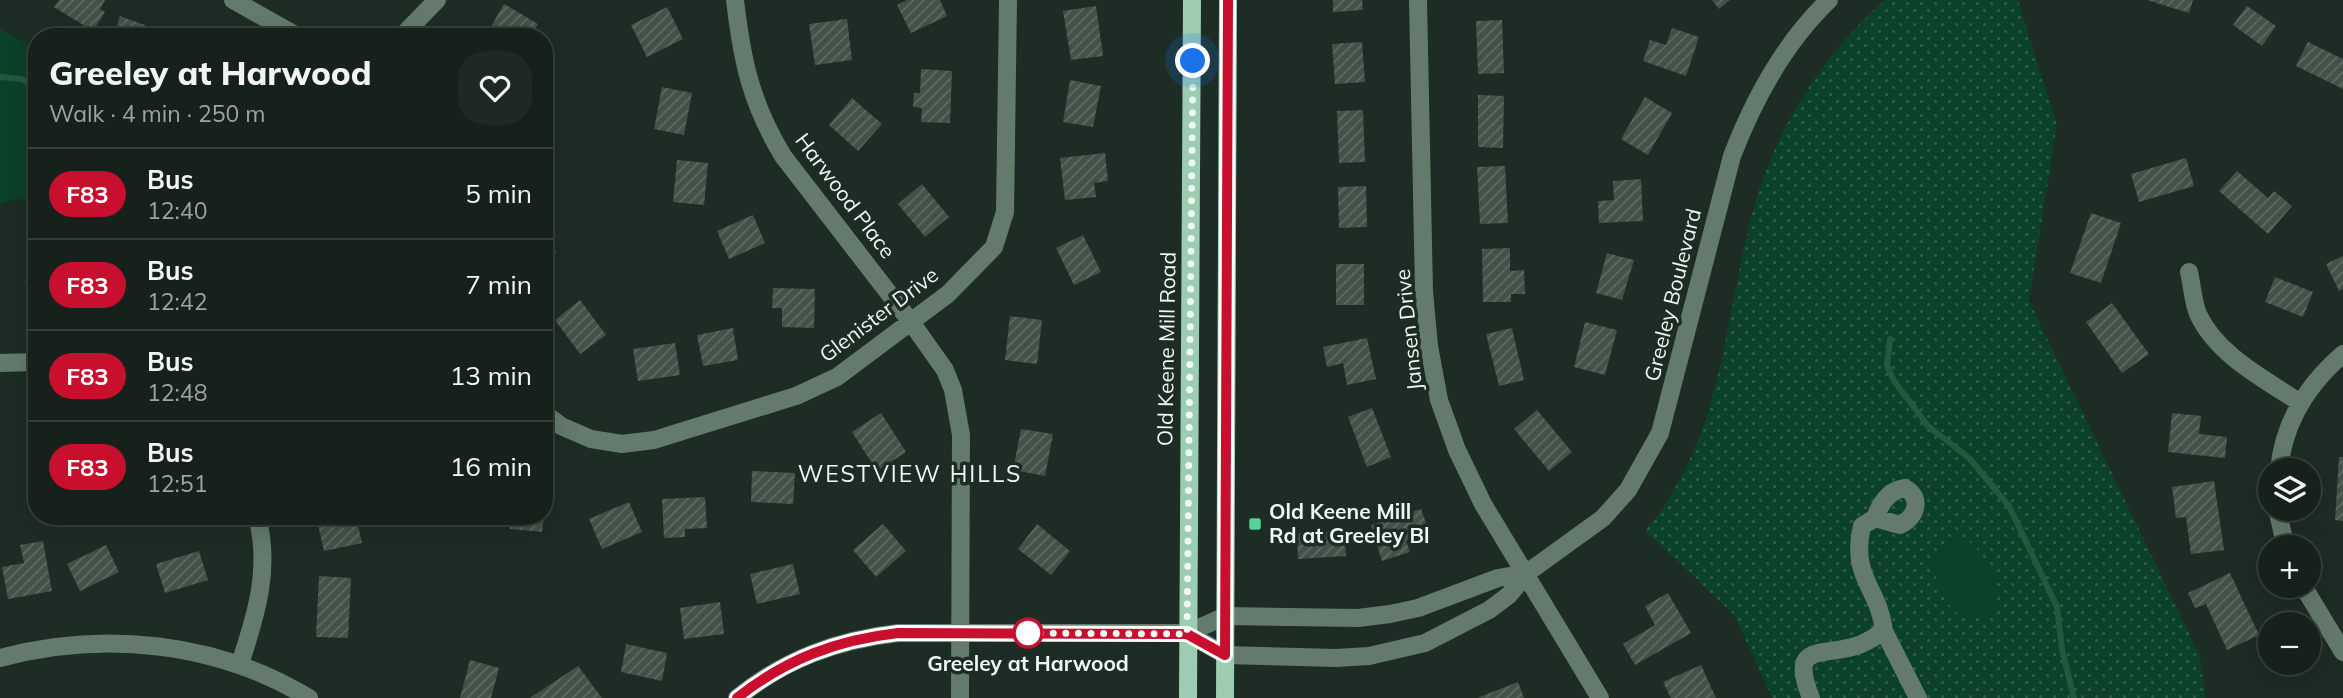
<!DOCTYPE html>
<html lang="en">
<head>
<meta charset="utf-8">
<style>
	body { margin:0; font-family:Mulish,sans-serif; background:#1f2924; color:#f1f3f6; height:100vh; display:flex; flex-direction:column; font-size:26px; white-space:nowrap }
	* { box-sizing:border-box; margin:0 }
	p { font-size:23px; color:#9ea3a3 }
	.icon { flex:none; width:38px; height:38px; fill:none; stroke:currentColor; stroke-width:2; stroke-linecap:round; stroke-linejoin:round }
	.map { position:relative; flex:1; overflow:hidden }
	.drawer { position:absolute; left:28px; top:28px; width:525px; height:497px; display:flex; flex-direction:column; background:#16211b; border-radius:28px; box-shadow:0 7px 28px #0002,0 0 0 2px #353e3a }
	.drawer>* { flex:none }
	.badge { padding:0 14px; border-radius:23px; font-size:24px; line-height:46px }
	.fabs { position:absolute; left:2258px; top:458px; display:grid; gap:14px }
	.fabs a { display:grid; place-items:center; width:63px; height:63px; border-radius:50%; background:#16211b; box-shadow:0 7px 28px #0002,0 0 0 2px #353e3a; font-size:35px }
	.you { position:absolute; width:35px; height:35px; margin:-18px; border:5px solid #fff; border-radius:50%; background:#1a73e8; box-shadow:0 0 0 10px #1a73e833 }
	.map>.badge { position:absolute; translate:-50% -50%; box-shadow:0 0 0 4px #fff }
	.round { display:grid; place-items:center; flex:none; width:74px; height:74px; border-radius:28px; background:#1f2924 }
	.headline { display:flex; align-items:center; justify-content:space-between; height:119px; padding:0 21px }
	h1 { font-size:33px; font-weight:800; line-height:52px }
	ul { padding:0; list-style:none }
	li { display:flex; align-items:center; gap:21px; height:91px; padding:0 21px; border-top:2px solid #353e3a }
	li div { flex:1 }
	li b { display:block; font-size:26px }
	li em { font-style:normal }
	li .badge { min-width:77px; font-weight:700; text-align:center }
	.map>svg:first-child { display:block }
</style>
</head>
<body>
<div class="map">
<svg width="2343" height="698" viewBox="0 0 2343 698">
	<defs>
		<pattern id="grass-dots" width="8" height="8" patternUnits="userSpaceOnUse" patternTransform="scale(1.75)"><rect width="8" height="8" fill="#0b4029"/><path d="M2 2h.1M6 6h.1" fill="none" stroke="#2f5c48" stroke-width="1.8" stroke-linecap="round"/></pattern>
		<pattern id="building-hatch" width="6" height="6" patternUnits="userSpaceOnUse" patternTransform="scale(1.75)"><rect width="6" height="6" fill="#415248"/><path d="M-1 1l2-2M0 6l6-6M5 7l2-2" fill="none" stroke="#5d6c63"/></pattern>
	</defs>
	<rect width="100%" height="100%" fill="#1d2c24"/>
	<path fill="url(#grass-dots)" d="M1885,0H2018L2057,125L2029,301L2199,654L2206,698H1772L1734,615L1645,531C1723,437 1722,331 1751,218C1772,135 1820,56 1885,0Z"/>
	<path fill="#0b4029" d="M0,29L37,49V201L18,199L0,204Z
		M1964,538C1983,549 2007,590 1992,611L1970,620C1947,614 1936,581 1932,561L1941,547Z"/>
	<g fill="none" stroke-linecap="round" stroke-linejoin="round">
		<path stroke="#205a3e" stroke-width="6" d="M0,77L22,79L37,89
			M1890,339L1887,365L1894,381L1928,426L1969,458L2009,506L2057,607L2062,649L2074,698"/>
	</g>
	<path fill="url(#building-hatch)" d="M59,0H105L100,9L105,12L93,31L54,7Z
		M907,0H940L947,16L911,33L897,5Z
		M1333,0H1362L1363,10L1333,12Z
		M1712,0H1730L1719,9Z
		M2147,0H2193L2189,13Z
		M504,4L538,24L530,37H485Z
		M1096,6L1103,56L1071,60L1063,11Z
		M2247,6L2276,26L2262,46L2233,25Z
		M667,7L683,39L647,57L631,25Z
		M120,16L158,30L156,37H113Z
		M847,19L852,60L815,65L809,24Z
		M1502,20L1504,73L1478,74L1476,21Z
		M1672,28L1699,37L1686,76L1643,61L1650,40L1666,45Z
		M1362,42L1365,82L1335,84L1332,44Z
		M2308,42L2343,59V89L2296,66Z
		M921,69L952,71L950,123L921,122L922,108L913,107L914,93H920Z
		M1070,80L1101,86L1093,127L1063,122Z
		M662,87L692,93L684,135L654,129Z
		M1478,95L1504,96L1503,148L1478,147Z
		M1645,97L1672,113L1648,155L1621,139Z
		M852,98L882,124L858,151L829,125Z
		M1363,110L1365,162L1339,163L1337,111Z
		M1105,153L1108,181L1094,183L1096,197L1065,200L1060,158Z
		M2186,158L2194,186L2139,202L2131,174Z
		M677,160L708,163L704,205L673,202Z
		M1505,166L1508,223L1480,224L1477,167Z
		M2237,171L2268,198L2274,191L2292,206L2268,234L2219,191Z
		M1641,179L1643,221L1599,223L1598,201L1614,200L1613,181Z
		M922,184L949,217L925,237L898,204Z
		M1366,186L1367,227L1339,228L1338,187Z
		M2091,213L2121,223L2101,283L2070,273Z
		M753,215L765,243L729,259L717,231Z
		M544,228L556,252L544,257Z
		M1083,235L1101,272L1074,285L1056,248Z
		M1510,248V271L1524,270L1525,294H1511V302H1483L1482,249Z
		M1607,253L1634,260L1622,300L1596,293Z
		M2343,256V289L2339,291L2326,264Z
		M1336,264H1364V305H1336Z
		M37,275V307L25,281Z
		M2275,277L2313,292L2303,317L2265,302Z
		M773,288L815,289L814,328L782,327V308H772Z
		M580,300L606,335L580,354L555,320Z
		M2112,303L2149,354L2122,373L2086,322Z
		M1010,316L1042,320L1037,364L1005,360Z
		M1585,322L1617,330L1605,375L1574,367Z
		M733,328L738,360L703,366L697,335Z
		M1512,328L1524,380L1499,386L1486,334Z
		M1367,338L1376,379L1347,385L1343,363L1327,367L1323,347Z
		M675,343L680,375L638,381L633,349Z
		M1372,408L1391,457L1367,467L1348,417Z
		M1537,410L1572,452L1549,471L1514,429Z
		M881,413L906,452L877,471L852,432Z
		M2172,413L2201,416L2199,434L2227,437L2225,458L2168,452Z
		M1021,429L1053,434L1045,476L1013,470Z
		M2339,457H2343V521L2335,520Z
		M752,471L795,473L793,504L751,502Z
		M2214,481L2224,550L2191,554L2186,517L2176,518L2172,487Z
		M705,497L707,528L685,529V537L664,538L662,499Z
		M629,502L642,532L602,549L589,519Z
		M1421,509L1430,534L1406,541L1410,552L1382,561L1371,525Z
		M316,516H356L362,543L324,551Z
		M511,516H544L542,532L510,529Z
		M883,524L906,551L876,577L853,550Z
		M1037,524L1070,551L1051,575L1018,549Z
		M1345,531L1346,556L1298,559L1297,533Z
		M43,541L52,591L8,599L2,567L24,563L20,545Z
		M106,545L119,572L80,591L67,564Z
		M199,551L208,580L165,593L156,564Z
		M793,564L800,594L757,604L750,574Z
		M2230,573L2259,635L2227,650L2206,604L2195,608L2188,593Z
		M319,576L351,578L348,638L316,637Z
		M1668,593L1691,633L1635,665L1623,644L1655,625L1645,606Z
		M720,602L724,634L684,639L680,608Z
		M626,644L667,653L662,681L621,672Z
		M470,660L499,668L491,698H460Z
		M1701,665L1716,698H1671L1663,682Z
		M578,666L602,698H530Z
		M1518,682L1524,698H1477Z"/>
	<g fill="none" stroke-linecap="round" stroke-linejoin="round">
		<path stroke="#637a6d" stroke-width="18" d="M233,0L299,37
			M735,0C742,61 751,103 783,156L911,322L945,370L953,390L961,435L960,698
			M1418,0L1424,291L1429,346L1439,400L1457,450L1483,504L1600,698
			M401,37L437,0
			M2189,272C2192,285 2193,302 2198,314C2217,355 2263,378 2299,402
			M0,363L37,362
			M544,413L561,426L591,439L622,444L654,440L796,396L837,377L948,294L994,247L1005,212L1008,0
			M2279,471C2283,423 2307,385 2343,354
			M2277,509L2286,548
			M1875,518C1880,504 1889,490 1905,488C1923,498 1916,517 1900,525L1875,518L1862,526C1850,578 1879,587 1884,631
			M2303,586L2343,652
			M1187,633L1225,655L1336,658L1369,656L1425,643L1489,610L1509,595L1527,573L1603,518L1628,490L1660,433L1732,156C1754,99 1784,43 1829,0
			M0,658C103,630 217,642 309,698
			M240,664C256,615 271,569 257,516
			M737,698C785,659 837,640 898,633H1187L1226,616L1358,618L1390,614L1418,608L1498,578L1527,573
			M1811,698C1788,640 1823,658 1859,645C1868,642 1876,636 1884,631L1918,698"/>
		<path stroke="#9ccdb1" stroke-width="18" d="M1188,698L1192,0
			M1225,698L1228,0"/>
	</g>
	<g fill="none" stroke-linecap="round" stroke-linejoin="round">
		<g stroke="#fff" stroke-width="16">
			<path id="line" d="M737,698C786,659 837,640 898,633L1187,634L1225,655L1228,0"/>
		</g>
		<use href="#line" stroke="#c8102e" stroke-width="10"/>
		<path stroke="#eef8f2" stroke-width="7" stroke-dasharray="0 12.6" d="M1028,633L1187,634L1193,61"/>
	</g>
	<rect fill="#52d397" stroke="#1d2c24" stroke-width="2.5" x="1248" y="517" width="14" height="14" rx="3.5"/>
	<circle fill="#fff" stroke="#c8102e" stroke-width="3.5" cx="1028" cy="633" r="14"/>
	<g text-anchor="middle" stroke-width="7" stroke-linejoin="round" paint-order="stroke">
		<g font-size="21" fill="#eef8f2" stroke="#1d2c24">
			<text transform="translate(845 196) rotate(53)" y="7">Harwood Place</text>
			<text transform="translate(1673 295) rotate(-76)" y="7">Greeley Boulevard</text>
			<text transform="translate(879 315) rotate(-37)" y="7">Glenister Drive</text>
			<text transform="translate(1409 330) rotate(-96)" y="7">Jansen Drive</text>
			<text transform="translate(1167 349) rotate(-89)" y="7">Old Keene Mill Road</text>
		</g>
		<g font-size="21" font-weight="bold" fill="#eef8f2" stroke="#1d2c24" text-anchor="start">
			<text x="1269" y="519">Old Keene Mill<tspan x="1269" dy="24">Rd at Greeley Bl</tspan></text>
		</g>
		<g font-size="21" font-weight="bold" fill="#eef8f2" stroke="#1d2c24">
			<text x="1028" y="671">Greeley at Harwood</text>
		</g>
		<g font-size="23" letter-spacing="2" fill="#eef8f2" stroke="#1d2c24">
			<text x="910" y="482">WESTVIEW HILLS</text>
		</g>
	</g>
</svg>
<div class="fabs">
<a><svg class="icon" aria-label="layers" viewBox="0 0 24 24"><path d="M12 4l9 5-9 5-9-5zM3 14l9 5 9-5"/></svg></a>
<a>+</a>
<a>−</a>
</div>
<div class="you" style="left:1193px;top:61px"></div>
<section class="drawer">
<div class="headline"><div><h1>Greeley at Harwood</h1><p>Walk · 4 min · 250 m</p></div><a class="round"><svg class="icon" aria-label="heart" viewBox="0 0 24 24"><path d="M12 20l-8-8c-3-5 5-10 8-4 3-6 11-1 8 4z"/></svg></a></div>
<ul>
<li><span class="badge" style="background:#c8102e;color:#fff">F83</span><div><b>Bus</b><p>12:40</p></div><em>5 min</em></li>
<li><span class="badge" style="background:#c8102e;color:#fff">F83</span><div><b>Bus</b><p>12:42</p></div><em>7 min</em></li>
<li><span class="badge" style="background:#c8102e;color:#fff">F83</span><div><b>Bus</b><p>12:48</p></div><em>13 min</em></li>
<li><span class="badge" style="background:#c8102e;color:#fff">F83</span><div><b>Bus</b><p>12:51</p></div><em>16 min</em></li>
</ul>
</section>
</div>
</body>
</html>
